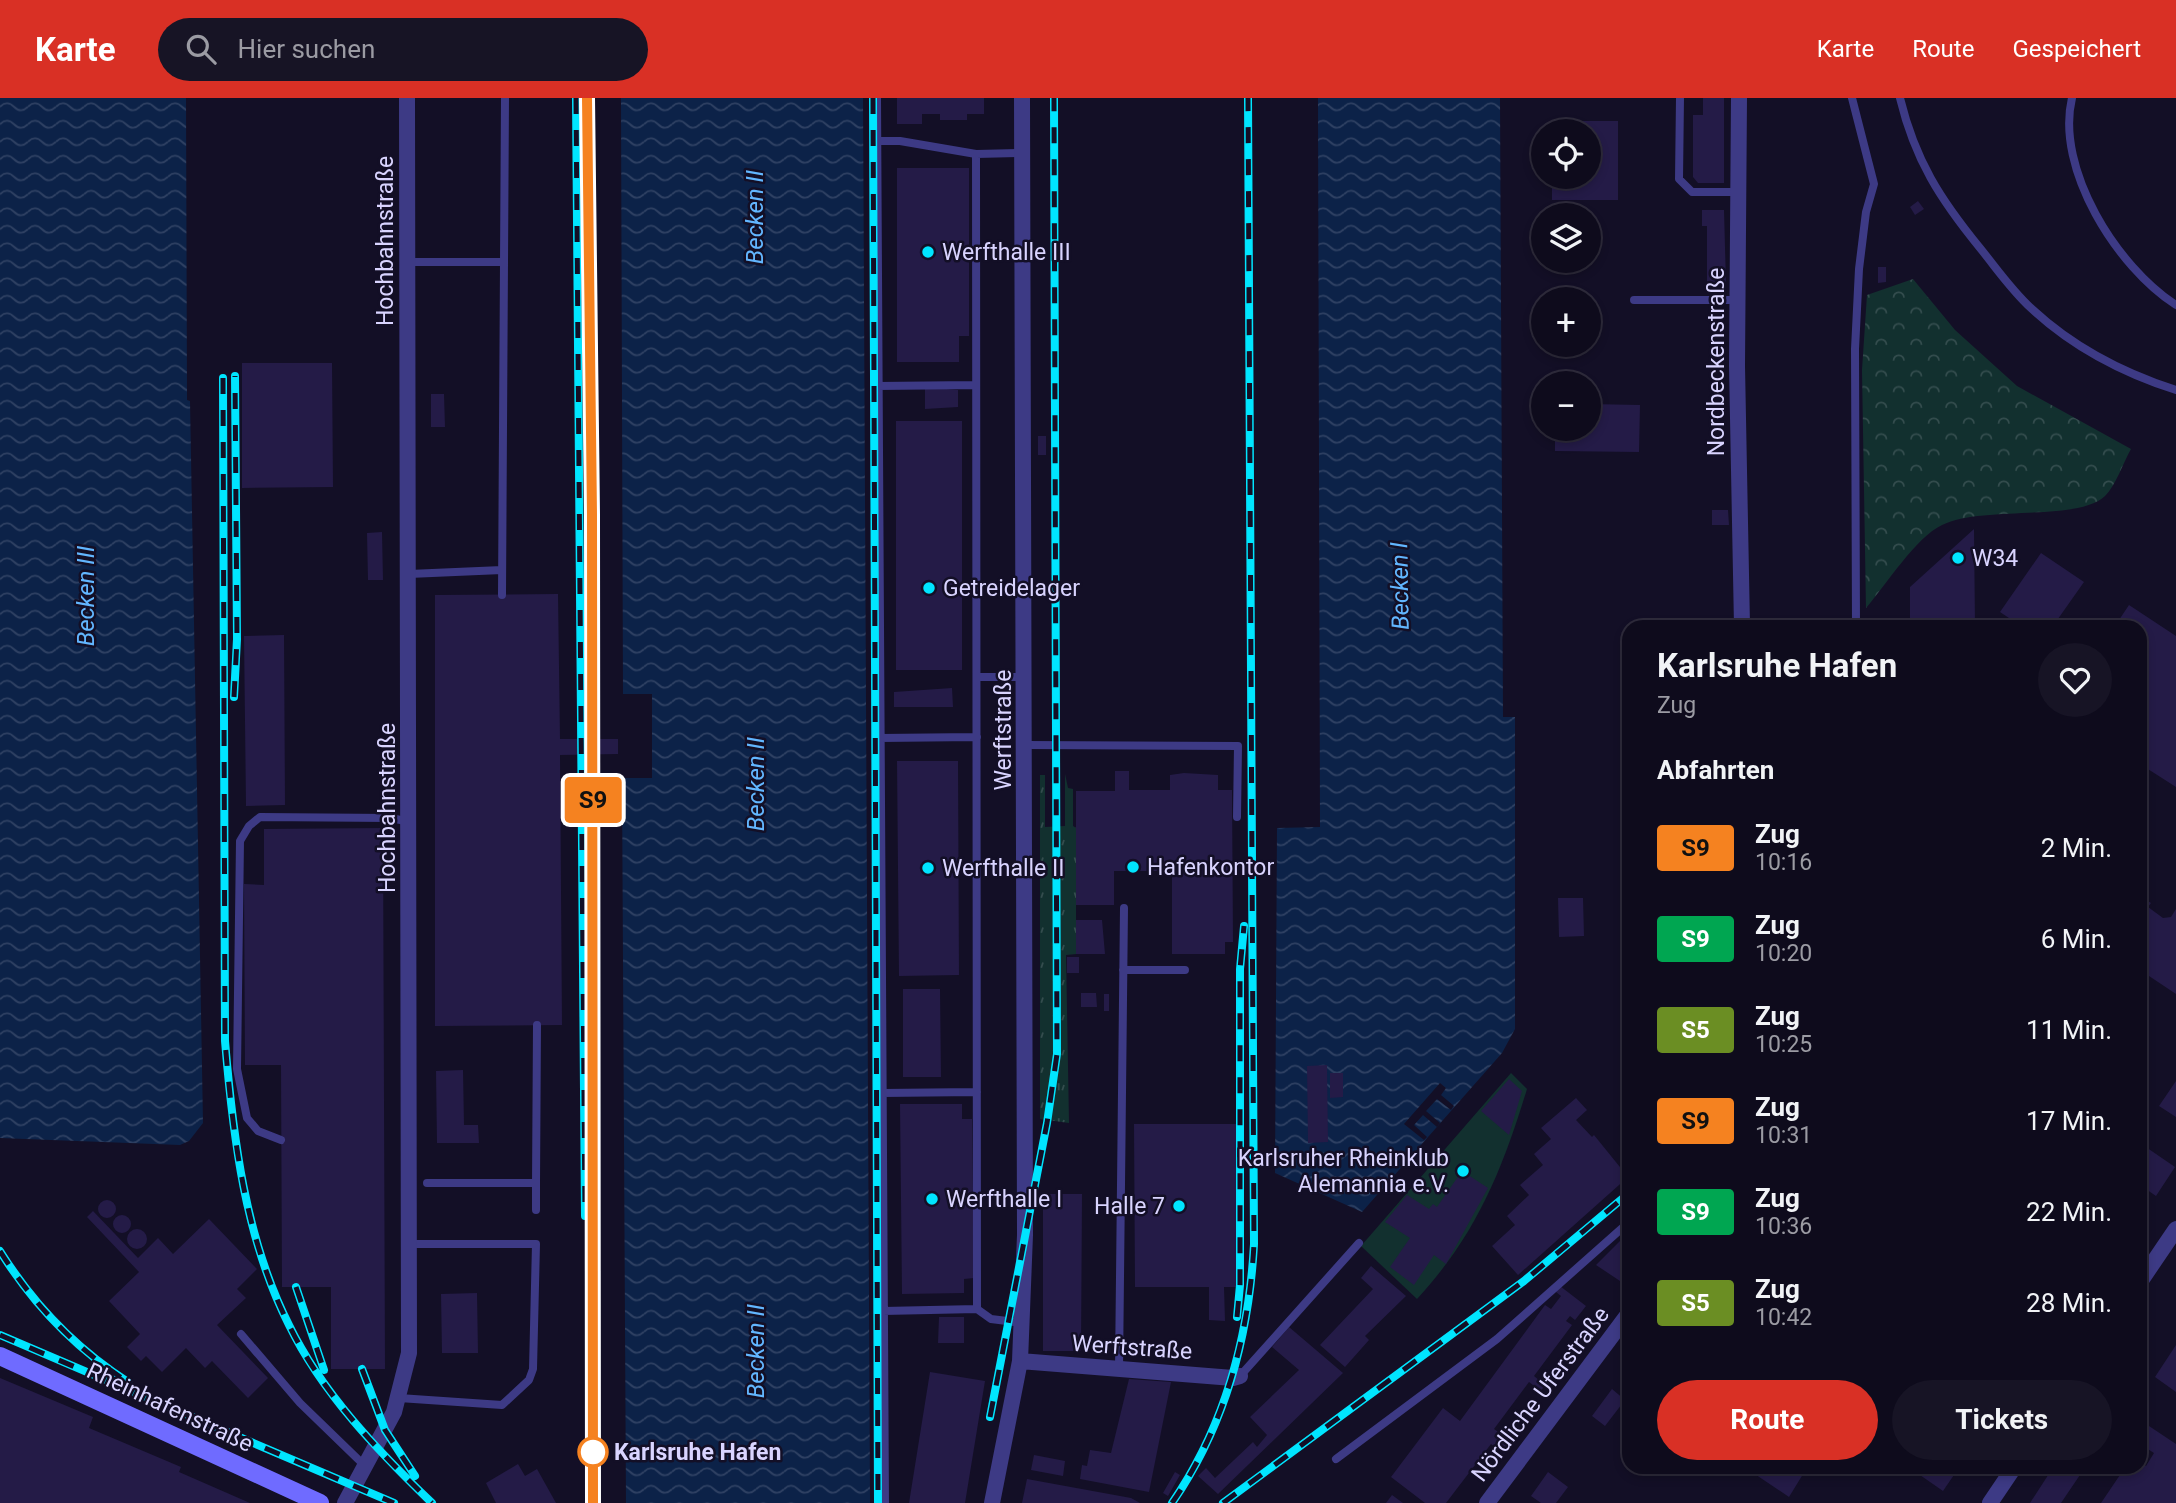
<!DOCTYPE html>
<html lang="de">
<head>
<meta charset="utf-8">
<style>
	body { margin:0; font-family:Roboto,sans-serif; background:#171425; color:#f1f3f6; height:100vh; display:flex; flex-direction:column; font-size:26px; white-space:nowrap }
	* { box-sizing:border-box; margin:0 }
	p { font-size:23px; color:#9b9ba3 }
	.icon { flex:none; width:38px; height:38px; fill:none; stroke:currentColor; stroke-width:2; stroke-linecap:round; stroke-linejoin:round }
	.map { position:relative; flex:1; overflow:hidden }
	.panel { position:absolute; left:1622px; top:522px; width:525px; height:854px; display:flex; flex-direction:column; background:#0e0b1c; border-radius:21px; box-shadow:0 4px 10px #0003,0 0 0 2px #2e2b3b }
	.panel>* { flex:none }
	.badge { padding:0 14px; border-radius:5px; font-size:24px; line-height:46px }
	.buttons { position:absolute; left:1531px; top:21px; display:grid; gap:14px }
	.buttons a { display:grid; place-items:center; width:70px; height:70px; border-radius:50%; background:#0e0b1c; box-shadow:0 4px 10px #0003,0 0 0 2px #2e2b3b; font-size:35px }
	.map>.badge { position:absolute; translate:-50% -50%; box-shadow:0 0 0 4px #fff }
	h2 { padding:0 35px; font-size:26px; line-height:63px }
	.round { display:grid; place-items:center; flex:none; width:74px; height:74px; border-radius:37px; background:#171425 }
	.overview { display:flex; align-items:center; justify-content:space-between; height:119px; padding:0 35px }
	h1 { font-size:33px; font-weight:700; line-height:52px }
	.button { display:flex; gap:14px; margin-top:auto; padding:14px 35px }
	.button a { flex:1; height:80px; border-radius:42px; background:#d93025; color:#fff; font-size:28px; font-weight:700; line-height:80px; text-align:center }
	.button a+a { background:#171425; color:#f1f3f6 }
	ul { padding:0; list-style:none }
	li { display:flex; align-items:center; gap:21px; height:91px; padding:0 35px }
	li div { flex:1 }
	li b { display:block; font-size:26px }
	li em { font-style:normal }
	li .badge { min-width:77px; font-weight:700; text-align:center }
	header { display:flex; align-items:center; gap:42px; box-sizing:border-box; height:98px; padding:0 35px; background:#d93025; color:#fff }
	header strong { font-size:33px }
	nav { display:flex; gap:38px; margin-inline-start:auto; font-size:24px }
	.search { width:490px; height:63px; background:#171425; display:flex; align-items:center; gap:18px; box-sizing:border-box; padding:0 24px; border-radius:38px; color:#9b9ba3; font-size:26px }
	.map>svg:first-child { display:block }
</style>
</head>
<body>
<header>
<strong>Karte</strong>
<div class="search"><svg class="icon" aria-label="search" viewBox="0 0 24 24"><circle cx="10" cy="10" r="6"/><path d="M15 15l6 6"/></svg>Hier suchen</div>
<nav><a>Karte</a><a>Route</a><a>Gespeichert</a></nav>
</header>
<div class="map">
<svg width="2176" height="1405" viewBox="0 0 2176 1405">
	<defs>
		<pattern id="grass-tufts" width="24" height="20" patternUnits="userSpaceOnUse" patternTransform="scale(1.75)"><rect width="24" height="20" fill="#12302f"/><path d="M3 7l-1-3M5 7V3M7 7l1-3M15 17l-1-3M17 17v-4M19 17l1-3" fill="none" stroke="#344d4e"/></pattern>
		<pattern id="forest-crowns" width="20" height="18" patternUnits="userSpaceOnUse" patternTransform="scale(1.75)"><rect width="20" height="18" fill="#12302f"/><path d="M2 6a3 3 0 1 1 6 0M12 15a3 3 0 1 1 6 0" fill="none" stroke="#344d4e"/></pattern>
		<pattern id="water-waves" width="16" height="10" patternUnits="userSpaceOnUse" patternTransform="scale(1.75)"><rect width="16" height="10" fill="#0c2248"/><path d="M0 5q4-4 8 0t8 0" fill="none" stroke="#2f4163"/></pattern>
	</defs>
	<rect width="100%" height="100%" fill="#130f26"/>
	<path fill="url(#grass-tufts)" d="M1065,676L1068,690L1073,691V728L1076,730V856L1066,857L1069,1025L1040,1021V677H1045V729L1065,728Z"/>
	<path fill="url(#forest-crowns)" d="M1913,181L1955,232L2017,288L2131,351C2123,365 2116,387 2105,398C2078,424 1983,407 1942,427C1916,439 1886,487 1866,510L1862,272L1867,197Z"/>
	<path fill="#12302f" d="M1511,975L1527,991C1502,1073 1476,1137 1417,1201L1361,1148Z"/>
	<path fill="url(#water-waves)" d="M0,0H186L187,302L190,303L203,1025L189,1043L180,1047L0,1040Z
		M621,0H863L870,1405H626L622,680H652V596H623Z
		M1318,0H1500L1503,619H1515V931L1502,955L1362,1114L1275,1075L1277,730L1320,729Z"/>
	<path fill="#130f26" d="M1440,985L1446,990L1441,997L1454,1008L1451,1012L1437,1001L1426,1013L1440,1025L1437,1029L1423,1017L1414,1027L1427,1039L1424,1042L1404,1026Z"/>
	<path fill="#241b47" d="M897,0H984V16H967V22H940V16H922V26H897Z
		M1703,0H1724V85H1698L1693,79V17H1703Z
		M1552,23H1618V102H1552V79H1589V33H1552Z
		M897,70H969V238H959V264H897Z
		M1918,103L1924,111L1915,117L1910,109Z
		M1702,112H1724L1726,186H1707V128H1702Z
		M1878,169H1886V184L1878,185Z
		M242,265H332L333,389L242,390Z
		M925,289L958,292V309L925,311Z
		M431,296H444L445,329H431Z
		M1589,306L1640,307L1639,354L1555,353V331H1589Z
		M896,323H962V572H896Z
		M1038,338H1046V357H1038Z
		M1712,412H1728L1729,427H1712Z
		M1974,431L1975,528H1910V489Z
		M382,434L383,482H368L367,435Z
		M2041,455L2084,484L2053,528H2021L2000,514Z
		M558,496L560,641H618V656L560,657L562,927L435,928V497Z
		M2129,507L2176,538V689L2140,666V528H2115Z
		M284,537L285,707L246,708L244,538Z
		M952,590L953,609H894V594Z
		M897,663H958L959,877L899,878Z
		M1115,673H1129V692H1170V677L1184,675L1218,677V692H1232L1233,844H1225V856H1172V773H1114V807H1076V693H1115Z
		M383,730L385,1271H331V1189H282L281,967H245L244,786L264,787V731Z
		M2140,798L2151,805L2148,809L2163,820L2171,819L2176,811V896L2140,872Z
		M1558,800H1583L1584,838L1559,839Z
		M1076,822H1102L1105,856H1076Z
		M1067,859H1079V875H1067Z
		M903,891H940L941,979H903Z
		M2140,891L2147,895L2140,905Z
		M1081,895H1096L1097,909H1081Z
		M1104,896H1109V913H1104Z
		M1327,967L1328,1044L1308,1045L1307,968Z
		M463,972L464,1027H478L479,1045H437L436,973Z
		M1330,975H1343V999L1330,1000Z
		M1509,981L1522,993L1509,1037L1481,1013Z
		M2176,983V1019L2159,1008Z
		M1576,1000L1587,1012L1576,1022L1592,1039L1594,1037L1628,1079L1518,1177L1492,1148L1515,1127L1507,1118L1529,1097L1520,1087L1543,1067L1534,1056L1551,1041L1541,1030Z
		M900,1006H962V1021H972L974,1180L964,1181V1195L902,1196Z
		M1134,1026H1243L1244,1189H1224L1225,1223L1209,1222V1189H1135Z
		M2140,1045L2175,1069L2156,1098L2140,1087Z
		M1462,1073L1488,1090L1446,1166L1434,1157L1414,1187L1390,1169L1410,1140L1385,1124L1407,1097L1429,1111L1433,1106L1437,1109Z
		M1043,1096H1082L1081,1253H1043Z
		M98 1111a9 9 0 1 1 18 0a9 9 0 1 1-18 0Z
		M93,1113L138,1160L158,1140L173,1156L209,1121L257,1171L237,1191L246,1200L217,1227L268,1280L248,1300L212,1263L205,1270L186,1250L162,1274L146,1258L141,1263L127,1249L140,1236L109,1203L139,1174L87,1119Z
		M113 1126a9 9 0 1 1 18 0a9 9 0 1 1-18 0Z
		M127 1141a10 10 0 1 1 20 0a10 10 0 1 1-20 0Z
		M1629,1134V1189L1596,1167Z
		M1371,1168L1406,1198L1365,1238L1369,1242L1345,1269L1320,1247L1373,1191L1361,1180Z
		M1560,1188L1586,1208L1575,1222L1570,1218L1566,1223L1572,1227L1534,1278L1545,1287L1541,1293L1529,1284L1494,1331L1513,1344L1504,1356L1491,1346L1446,1405H1425L1391,1379L1443,1310L1460,1323L1545,1207L1551,1211L1561,1198L1556,1194Z
		M477,1195L478,1255H442L441,1196Z
		M939,1219H964V1245H938Z
		M1289,1229L1343,1275L1218,1396L1198,1378L1206,1370L1215,1380L1253,1344L1257,1349L1267,1337L1250,1319L1299,1272L1272,1249Z
		M2176,1247V1294L2155,1279Z
		M930,1274L985,1283L965,1405H909Z
		M0,1280L93,1319L89,1330L181,1369L179,1374L250,1405H0Z
		M1129,1281L1171,1284L1149,1394L1080,1381L1082,1367L1087,1368L1090,1352L1111,1355Z
		M1612,1291L1625,1302L1605,1328L1592,1318Z
		M2140,1322L2176,1346V1405H2101L2126,1368H2140V1364L2146,1368L2154,1355L2140,1346Z
		M1034,1357L1065,1363L1063,1378L1031,1372Z
		M518,1366L525,1378L537,1371L556,1405H496L486,1385Z
		M1743,1368H1808L1789,1399Z
		M1907,1368H1960L1943,1393Z
		M2054,1368H2086L2061,1405H2030Z
		M1175,1374L1180,1377L1168,1398L1163,1395Z
		M1548,1374L1568,1389L1556,1405H1541L1531,1398Z
		M1027,1381L1131,1400L1140,1405H1022Z
		M1392,1397L1403,1405H1386Z"/>
	<g fill="none" stroke-linecap="round" stroke-linejoin="round">
		<path stroke="#3d3a85" stroke-width="8" d="M877,0L885,1405
			M1680,0L1679,81L1692,94H1738
			M1852,0L1874,86L1866,114L1859,171L1855,251L1856,528
			M1900,0C1915,62 1940,101 1980,150C1997,171 2012,193 2032,211C2073,249 2123,275 2176,292
			M2072,0C2055,71 2117,169 2176,207
			M877,43H900L976,56L1023,55
			M976,56L977,1211
			M407,164H504L502,497
			M504,164L505,0
			M1634,202H1738
			M877,288L975,287
			M409,476L502,472
			M977,579H1023
			M880,640L977,639
			M1026,647L1238,648L1237,719
			M1123,872H1185
			M882,995L977,994
			M281,1042L258,1033L247,1020L237,971L240,743L249,728L260,719L391,720L410,724
			M427,1085H536V1112
			M536,1085L537,927
			M883,1213L977,1211L991,1221L1023,1225
			M241,1236L300,1305L365,1368
			M1119,1271L1124,810
			M1240,1278L1359,1145
			M399,1300L502,1307L529,1282L533,1271L536,1146H410
			M1336,1361L1497,1241L1629,1124"/>
		<path stroke="#3d3a85" stroke-width="16" d="M1739,0L1737,268L1742,528
			M2140,1184L2176,1131
			M1020,1263L1233,1280L1240,1278
			M345,1405L394,1314L409,1255L407,0
			M992,1405L1020,1263L1025,1137L1022,0
			M1487,1405L1629,1215
			M1990,1405L2015,1368"/>
		<path stroke="#6f6bff" stroke-width="18" d="M0,1258L320,1405"/>
		<g stroke="#00e5ff" stroke-width="8">
			<path id="rail" d="M576,0L585,1118
				M587,0L591,416L593,1405
				M873,0L878,1405
				M223,280L225,943C233,1039 245,1140 289,1227C322,1295 378,1353 432,1405
				M234,599L237,541L235,278
				M0,1153C33,1206 75,1250 128,1284
				M296,1189L324,1272
				M1237,1219L1240,1187V871L1244,828
				M0,1237L394,1405
				M362,1271L385,1332L415,1378
				M990,1319L1047,1025L1057,956L1054,0
				M1172,1405C1225,1328 1249,1238 1254,1146L1248,0
				M1223,1405L1524,1183L1629,1095"/>
		</g>
		<use href="#rail" stroke="#130f26" stroke-width="5" stroke-dasharray="16" stroke-linecap="butt"/>
	</g>
	<g fill="none" stroke-linecap="round" stroke-linejoin="round">
		<g stroke="#fff" stroke-width="16">
			<path id="line" d="M587,0L592,416L593,1405"/>
		</g>
		<use href="#line" stroke="#f58220" stroke-width="10"/>
	</g>
	<g fill="#00e5ff" stroke="#130f26" stroke-width="2.5">
		<circle cx="928" cy="154" r="7"/>
		<circle cx="1958" cy="460" r="7"/>
		<circle cx="929" cy="490" r="7"/>
		<circle cx="1133" cy="769" r="7"/>
		<circle cx="928" cy="770" r="7"/>
		<circle cx="1463" cy="1073" r="7"/>
		<circle cx="932" cy="1101" r="7"/>
		<circle cx="1179" cy="1108" r="7"/>
	</g>
	<circle fill="#fff" stroke="#f58220" stroke-width="3.5" cx="593" cy="1354" r="14"/>
	<g text-anchor="middle" stroke-width="5" stroke-linejoin="round" paint-order="stroke">
		<g font-size="23" fill="#d9d4ff" stroke="#130f26">
			<text transform="translate(385 143) rotate(-90)" y="8">Hochbahnstraße</text>
			<text transform="translate(1716 264) rotate(-90)" y="8">Nordbeckenstraße</text>
			<text transform="translate(1003 632) rotate(-90)" y="8">Werftstraße</text>
			<text transform="translate(387 710) rotate(-90)" y="8">Hochbahnstraße</text>
			<text transform="translate(1132 1249) rotate(4)" y="8">Werftstraße</text>
			<text transform="translate(1540 1296) rotate(-53)" y="8">Nördliche Uferstraße</text>
			<text transform="translate(170 1309) rotate(25)" y="8">Rheinhafenstraße</text>
		</g>
		<g font-size="23" fill="#d9d4ff" stroke="#130f26" text-anchor="start">
			<text x="942" y="162">Werfthalle III</text>
			<text x="1972" y="468">W34</text>
			<text x="943" y="498">Getreidelager</text>
			<text x="1147" y="777">Hafenkontor</text>
			<text x="942" y="778">Werfthalle II</text>
			<text x="1449" y="1068" text-anchor="end">Karlsruher Rheinklub<tspan x="1449" dy="26">Alemannia e.V.</tspan></text>
			<text x="946" y="1109">Werfthalle I</text>
			<text x="1165" y="1116" text-anchor="end">Halle 7</text>
		</g>
		<g font-size="23" font-weight="bold" fill="#d9d4ff" stroke="#130f26" text-anchor="start">
			<text x="614" y="1362">Karlsruhe Hafen</text>
		</g>
		<g font-size="24" font-style="italic" fill="#62b6ff" stroke="#130f26">
			<text transform="translate(755 119) rotate(-90)" y="8">Becken II</text>
			<text transform="translate(1400 488) rotate(-91)" y="8">Becken I</text>
			<text transform="translate(86 498) rotate(-90)" y="8">Becken III</text>
			<text transform="translate(756 686) rotate(-90)" y="8">Becken II</text>
			<text transform="translate(756 1253) rotate(-90)" y="8">Becken II</text>
		</g>
	</g>
</svg>
<div class="buttons">
<a><svg class="icon" aria-label="locate" viewBox="0 0 24 24"><circle cx="12" cy="12" r="6"/><path d="M12 2v4M12 18v4M2 12h4M18 12h4"/></svg></a>
<a><svg class="icon" aria-label="layers" viewBox="0 0 24 24"><path d="M12 4l9 5-9 5-9-5zM3 14l9 5 9-5"/></svg></a>
<a>+</a>
<a>−</a>
</div>
<b class="badge" style="left:593px;top:702px;background:#f58220;color:#111">S9</b>
<section class="panel">
<div class="overview"><div><h1>Karlsruhe Hafen</h1><p>Zug</p></div><a class="round"><svg class="icon" aria-label="heart" viewBox="0 0 24 24"><path d="M12 20l-8-8c-3-5 5-10 8-4 3-6 11-1 8 4z"/></svg></a></div>
<h2>Abfahrten</h2>
<ul>
<li><span class="badge" style="background:#f58220;color:#111">S9</span><div><b>Zug</b><p>10:16</p></div><em>2 Min.</em></li>
<li><span class="badge" style="background:#00a651;color:#fff">S9</span><div><b>Zug</b><p>10:20</p></div><em>6 Min.</em></li>
<li><span class="badge" style="background:#6b8e23;color:#fff">S5</span><div><b>Zug</b><p>10:25</p></div><em>11 Min.</em></li>
<li><span class="badge" style="background:#f58220;color:#111">S9</span><div><b>Zug</b><p>10:31</p></div><em>17 Min.</em></li>
<li><span class="badge" style="background:#00a651;color:#fff">S9</span><div><b>Zug</b><p>10:36</p></div><em>22 Min.</em></li>
<li><span class="badge" style="background:#6b8e23;color:#fff">S5</span><div><b>Zug</b><p>10:42</p></div><em>28 Min.</em></li>
</ul>
<div class="button"><a>Route</a><a>Tickets</a></div>
</section>
</div>
</body>
</html>
